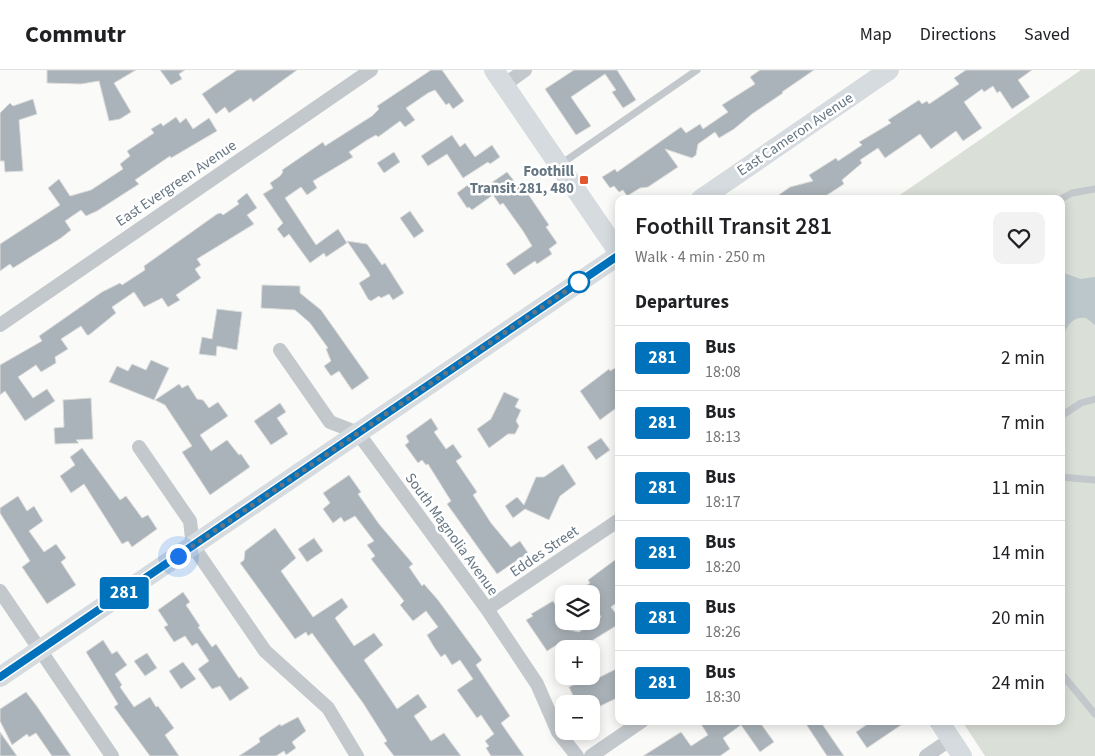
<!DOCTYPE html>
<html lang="en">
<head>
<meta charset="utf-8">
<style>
	body { margin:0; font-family:"Source Sans 3",sans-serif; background:#f2f2f2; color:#202124; height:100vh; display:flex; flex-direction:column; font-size:19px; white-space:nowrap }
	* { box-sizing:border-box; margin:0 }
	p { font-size:16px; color:#757577 }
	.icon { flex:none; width:28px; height:28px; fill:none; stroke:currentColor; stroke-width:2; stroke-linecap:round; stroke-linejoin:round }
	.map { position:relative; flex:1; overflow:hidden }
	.side { position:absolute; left:615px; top:125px; width:450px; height:530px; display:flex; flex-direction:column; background:#fff; border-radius:10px; box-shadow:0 2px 12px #0003 }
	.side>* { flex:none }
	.badge { padding:0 10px; border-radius:4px; font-size:18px; line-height:32px }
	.fabs { position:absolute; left:555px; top:515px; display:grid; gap:10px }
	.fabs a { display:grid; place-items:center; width:45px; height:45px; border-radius:10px; background:#fff; box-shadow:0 2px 12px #0003; font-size:25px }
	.you { position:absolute; width:25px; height:25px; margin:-12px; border:4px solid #fff; border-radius:50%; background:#1a73e8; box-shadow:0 0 0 8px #1a73e833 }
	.map>.badge { position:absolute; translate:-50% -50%; box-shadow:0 0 0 2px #fff }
	h2 { padding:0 20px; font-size:19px; line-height:45px }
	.round { display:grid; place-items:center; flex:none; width:52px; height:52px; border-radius:10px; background:#f2f2f2 }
	.head { display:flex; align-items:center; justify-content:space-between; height:85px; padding:0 20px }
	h1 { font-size:24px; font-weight:600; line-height:38px }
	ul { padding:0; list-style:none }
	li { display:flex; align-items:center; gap:15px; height:65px; padding:0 20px; border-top:1px solid #e0e0e0 }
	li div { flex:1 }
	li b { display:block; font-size:19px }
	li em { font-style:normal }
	li .badge { min-width:55px; font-weight:700; text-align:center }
	header { display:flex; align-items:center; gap:30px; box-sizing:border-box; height:70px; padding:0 25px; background:#fff; border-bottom:1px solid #e0e0e0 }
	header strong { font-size:24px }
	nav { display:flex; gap:28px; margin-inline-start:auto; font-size:18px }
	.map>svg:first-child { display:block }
</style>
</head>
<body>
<header>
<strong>Commutr</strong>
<nav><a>Map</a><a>Directions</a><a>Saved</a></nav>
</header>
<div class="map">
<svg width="1095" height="686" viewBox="0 0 1095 686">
	<rect width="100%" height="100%" fill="#fafaf8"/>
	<path fill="#dadfd7" d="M1081,0H1095V686H985L962,651H1061V129H894Z"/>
	<path fill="#bbc7cb" d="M1061,202L1081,209L1095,207V255L1086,248C1071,246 1067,258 1061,269Z"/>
	<path fill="#aab3b9" stroke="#dcdcda" d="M47,0H136L114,13L131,42L120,49L109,51L99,11L81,14L47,13Z
		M160,0H185L179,4L182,9L171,15Z
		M237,0H297L253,32L251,28L229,43L225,37L216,44L202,24Z
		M431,0H442L464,31L453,39L449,33L446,35L435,20L428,23L406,38L415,50L405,57L400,51L378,67L376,65L367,70L349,82L353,87L313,111L317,118L307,125L301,117L285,128L316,175L338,159L347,173L326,187L324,183L310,193L289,164L284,168L277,159L283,153L263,124L273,118L270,113L280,106L283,102L282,100L323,72L325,76L372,46L379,39L377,36Z
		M574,0H617L636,30L623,38L612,22L616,20L605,4L571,27L591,56L576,65L545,19Z
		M760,0H814L782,22L783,23L752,44L734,59L719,68L715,62L698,74L696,85L692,88L665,79L678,97L648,117L640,118L627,126L623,120L619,122L614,116L610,118L602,107L615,99L617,102L681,57L686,63L700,54L703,59L728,42L722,35L755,14L750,7Z
		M966,0H1032L1018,10L1030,27L1012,39L1000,21L997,23L993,16L984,22L982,19L964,32L982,58L963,71L956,61L931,79L920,64L885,88L878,78L860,90L862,93L842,110L844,114L821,129H773L790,117L813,111L809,105L836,88L838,91L862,75L859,72L891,53L888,50L919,30L922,34L927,31L929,34L959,14L954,8Z
		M33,29L37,44L19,50L23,101L5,102L4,91H0V43L10,33L13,36Z
		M176,47L180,53L186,48L193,59L209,48L217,61L171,88L170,86L135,110L139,114L97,141L86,146L81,140L65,151L71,160L61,168L13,198L10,194L0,201V174L60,135L48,118L59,109L70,126L91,120L123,99L120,94L130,86L127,81L154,63L151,59L161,53L163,56Z
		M452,65L460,77L465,73L475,87L492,75L500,87L490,94L488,92L463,108L447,84L428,96L421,86Z
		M394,82L400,92L384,103L377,93Z
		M507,102L519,117L522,115L549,155L546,157L557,173L549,179L552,184L537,194L535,191L514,205L506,194L532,176L523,161L503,133L500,135L493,125L472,140L469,137L467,138L457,123L469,114L475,124Z
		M247,123L257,138L247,145L254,154L197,189L201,195L195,199L201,208L176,225L180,230L168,237L162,228L144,237L134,222L112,237L116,243L89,265H87L81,256L61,269L68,279L55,287L56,293L41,302L36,295L18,307L33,328L47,319L55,331L25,351L5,321L0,325V295L42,271L39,266L102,222L120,213L122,215L145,200L144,196L217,144L221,143L223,145L239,134L237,131Z
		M410,141L424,161L414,168L400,148Z
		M347,171L367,174L382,195L385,193L404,223L393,230L389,224L381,228L379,226L371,231L368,229L359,213L370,206L369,203Z
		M262,215L300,216V223L321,240L369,308L352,320L339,301L331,306L324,296L331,291L326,279L328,278L310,253L295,240L261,238Z
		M217,239L242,242L237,280L217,276L216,286L199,284L202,267L212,269Z
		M151,290L169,298L154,330L109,312L117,296L128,301L132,294L146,300Z
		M615,298L619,304V336L600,350L580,321L609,299L610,301Z
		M179,314L182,318L188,315L197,329L203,330L209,338L218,332L228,346L200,365L211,381L227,370L239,385L241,384L250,397L210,425L182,382L192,376L165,335L155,330Z
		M504,322L519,329L515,337L521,340L516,351L519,356L515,364H508L489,378L477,359L491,349Z
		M91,328L93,369L76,370L79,373L55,374L54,358L64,357L63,330Z
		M280,333L286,342L277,348L288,364L271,375L254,351Z
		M431,348L438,359L434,362L446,379L453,374L462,387L456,391L477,422L473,425L491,453L511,477L520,471L528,483L497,504L447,434L451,431L428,394L426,395L422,390L418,393L405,375L409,372L406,366Z
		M601,368L610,380L596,390L587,377Z
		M82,378L120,430L126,426L142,448L148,445L157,459L132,477L128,471L122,474L84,414L71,423L60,406L75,395L70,387Z
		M563,394L576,414L560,426L549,450L525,439L513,448L505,436L517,427L524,435L536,407H544Z
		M349,405L361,422L358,424L379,454L413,494L409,497L422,516L424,514L438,530L482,590L476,595L510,646L501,653L524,686H491L486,678L489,676L485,671L494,664L481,645L477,648L457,620L473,609L460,590L452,595L445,584L441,587L434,577L427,565L438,557L426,541L413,551L400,535L404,531L371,489L375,486L367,475L374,471L355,446L344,452L341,447L333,453L323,439L330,433L323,423Z
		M18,426L27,441L34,436L43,451L29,461L44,482L56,474L66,488L61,492L76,515L47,534L22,497L30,491L0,443V438Z
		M275,458L296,488L281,501L313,547L342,528L348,537L335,548L354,576L374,563L383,575L364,590L397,639L418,624L427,637L414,646L431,671L444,663L461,686H394L384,673L387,671L363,633L312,563L308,566L306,562L295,569L240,493L244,490L245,481Z
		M314,468L323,481L307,492L298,479Z
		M619,487V531L611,537L619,548V554L580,578L558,574L547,581L526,550L533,546L531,544L553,531L560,542L556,545L565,559L579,562L601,547L591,532V524H573L590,513L588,510Z
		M183,522L190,532L186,535L200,556L198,557L212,577L216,574L239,608L241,607L249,618L230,631L220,616L212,619L198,599L209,591L197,573L192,576L185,566L174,572L164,557L168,555L158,540Z
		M103,570L112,584L117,581L127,595L115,604L122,615L120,617L134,637L150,627L156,637L158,636L174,658L165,665L179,686H150L114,637L118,634L86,582Z
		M147,583L157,598L145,606L134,591Z
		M183,592L196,609L181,619L169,601Z
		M616,599L619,605V627L596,638L594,634H577L569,617L594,605L596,609Z
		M26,622L36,635L71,686H52L36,663L29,667L27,664L12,675L0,651V639Z
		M298,647L306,661L292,672L296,678L286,685L284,681L276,686H239L260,672L259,668L280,654L281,656Z
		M699,651H759L774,672L760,682L741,655L723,668L730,679L720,686H643L681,662L691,676L708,665Z
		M804,651H820L844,686H827Z
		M872,651H907L867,678L856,662Z
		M0,662L17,686H0Z"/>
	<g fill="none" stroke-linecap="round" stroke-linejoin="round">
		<path stroke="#c3c8cc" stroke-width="7" d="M561,94L697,0
			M1061,129L1072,123L1095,119
			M1061,346L1081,333L1095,329
			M1061,407L1095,410
			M1061,603L1095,644"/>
		<path stroke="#c3c8cc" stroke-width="14" d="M504,15L525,0
			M0,255L371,0
			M280,280L330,352L358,363L487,539L537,614L558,662L577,686
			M139,377L190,451L193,476L265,581L328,638L357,686
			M0,521L112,686
			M487,539L619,450
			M591,686L642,651
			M926,686L951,669"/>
		<path stroke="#d6dbdf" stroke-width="20" d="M494,0L619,183
			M701,129L889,0
			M0,607L619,185
			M939,651L962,686"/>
	</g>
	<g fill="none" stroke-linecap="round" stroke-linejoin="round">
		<g stroke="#fff" stroke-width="11">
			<path id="line" d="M0,607L619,185"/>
		</g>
		<use href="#line" stroke="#0072bc" stroke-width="8"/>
		<path stroke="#657683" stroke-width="5" stroke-dasharray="0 9" d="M178,486L579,212"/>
	</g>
	<rect fill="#e4572e" stroke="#fff" stroke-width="2" x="579" y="105" width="10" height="10" rx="2.5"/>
	<circle fill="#fff" stroke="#0072bc" stroke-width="2.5" cx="579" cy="212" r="10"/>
	<g text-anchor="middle" stroke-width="5" stroke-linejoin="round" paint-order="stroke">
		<g font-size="15" fill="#657683" stroke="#fff">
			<text transform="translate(795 64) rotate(-34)" y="5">East Cameron Avenue</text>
			<text transform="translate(176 113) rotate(-34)" y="5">East Evergreen Avenue</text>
			<text transform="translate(452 464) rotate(54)" y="5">South Magnolia Avenue</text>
			<text transform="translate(544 481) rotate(-34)" y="5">Eddes Street</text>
		</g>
		<g font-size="15" font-weight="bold" fill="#657683" stroke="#fff" text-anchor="end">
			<text x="574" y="106">Foothill<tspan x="574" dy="17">Transit 281, 480</tspan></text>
		</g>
	</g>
</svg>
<div class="fabs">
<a><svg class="icon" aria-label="layers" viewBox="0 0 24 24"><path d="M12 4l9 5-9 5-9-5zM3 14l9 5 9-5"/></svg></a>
<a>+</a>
<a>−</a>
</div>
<div class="you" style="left:178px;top:486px"></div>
<b class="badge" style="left:124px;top:523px;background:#0072bc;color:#fff">281</b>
<section class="side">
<div class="head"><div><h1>Foothill Transit 281</h1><p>Walk · 4 min · 250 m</p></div><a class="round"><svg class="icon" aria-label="heart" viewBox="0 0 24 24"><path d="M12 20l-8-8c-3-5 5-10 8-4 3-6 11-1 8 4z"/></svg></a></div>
<h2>Departures</h2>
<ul>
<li><span class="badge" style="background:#0072bc;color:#fff">281</span><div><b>Bus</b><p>18:08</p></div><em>2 min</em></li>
<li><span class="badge" style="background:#0072bc;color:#fff">281</span><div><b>Bus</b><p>18:13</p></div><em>7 min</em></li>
<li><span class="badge" style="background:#0072bc;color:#fff">281</span><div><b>Bus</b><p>18:17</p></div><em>11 min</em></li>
<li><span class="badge" style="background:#0072bc;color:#fff">281</span><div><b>Bus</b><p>18:20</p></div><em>14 min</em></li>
<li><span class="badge" style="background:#0072bc;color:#fff">281</span><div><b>Bus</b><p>18:26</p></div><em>20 min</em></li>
<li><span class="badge" style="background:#0072bc;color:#fff">281</span><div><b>Bus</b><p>18:30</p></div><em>24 min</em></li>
</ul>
</section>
</div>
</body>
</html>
